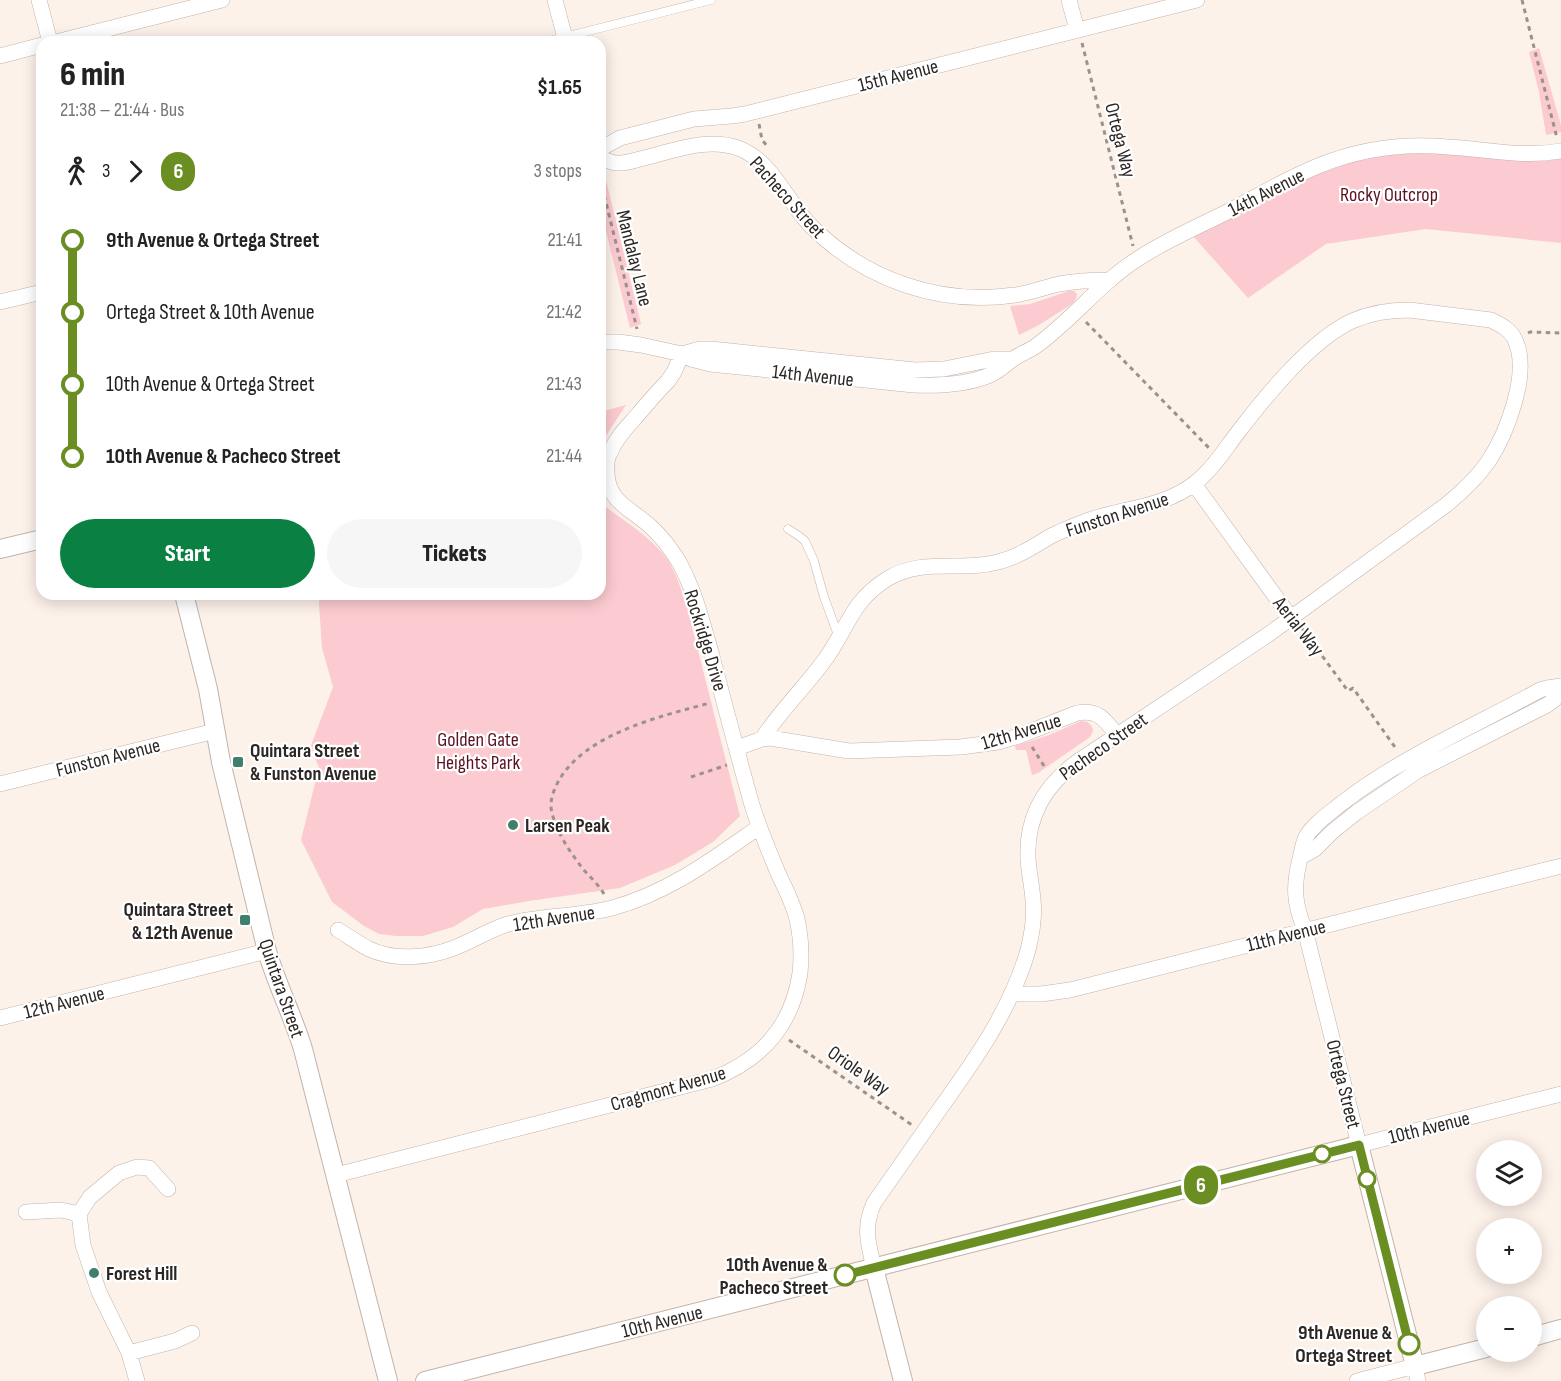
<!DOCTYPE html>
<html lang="en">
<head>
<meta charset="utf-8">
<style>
	body { margin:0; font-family:"Sofia Sans Condensed",sans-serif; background:#f6f6f6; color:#222; height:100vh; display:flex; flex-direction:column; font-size:22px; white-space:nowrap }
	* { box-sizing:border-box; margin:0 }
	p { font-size:20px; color:#767676 }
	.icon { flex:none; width:33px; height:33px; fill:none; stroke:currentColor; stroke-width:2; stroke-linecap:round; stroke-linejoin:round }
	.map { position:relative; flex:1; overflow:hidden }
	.panel { position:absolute; left:36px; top:36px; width:570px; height:564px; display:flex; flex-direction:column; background:#fff; border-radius:18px; box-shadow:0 3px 15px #0003 }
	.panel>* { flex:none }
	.badge { padding:0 12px; border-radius:20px; font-size:21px; line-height:39px }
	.buttons { position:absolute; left:1476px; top:1140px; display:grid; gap:12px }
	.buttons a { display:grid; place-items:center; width:66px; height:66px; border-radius:50%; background:#fff; box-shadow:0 3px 15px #0003; font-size:30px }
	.map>.badge { position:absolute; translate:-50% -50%; box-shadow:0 0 0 3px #fff }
	.legs { display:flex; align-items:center; gap:9px; height:66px; padding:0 24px; font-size:20px }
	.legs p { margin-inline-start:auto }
	.headline { display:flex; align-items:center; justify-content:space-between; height:102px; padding:0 24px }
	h1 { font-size:33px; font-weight:800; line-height:45px }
	.button { display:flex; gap:12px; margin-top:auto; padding:12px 24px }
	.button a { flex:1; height:69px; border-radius:36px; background:#0b8043; color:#fff; font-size:24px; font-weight:800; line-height:69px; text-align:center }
	.button a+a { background:#f6f6f6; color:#222 }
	ul { padding:0 24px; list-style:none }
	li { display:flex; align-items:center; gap:21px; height:72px; font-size:22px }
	li i { display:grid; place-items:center; width:9px; height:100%; margin:0 8px; background:currentColor }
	li i::after { content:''; width:15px; height:15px; margin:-8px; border:4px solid; border-radius:50%; background:#fff }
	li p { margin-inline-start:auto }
	li:first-child i { background:linear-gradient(#0000 50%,currentColor 0) }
	li:last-child i { background:linear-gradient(currentColor 50%,#0000 0) }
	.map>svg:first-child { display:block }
</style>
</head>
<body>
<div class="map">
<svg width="1561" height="1381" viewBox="0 0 1561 1381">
	<rect width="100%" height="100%" fill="#fdf2ea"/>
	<path fill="#fccbd1" d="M1539,48L1561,125V132L1546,135L1539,92L1529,52Z
		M1408,152L1561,157V243L1426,229L1326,244L1248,298L1192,235L1317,174L1352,162L1370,157Z
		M600,176H605L641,324L630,328L600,207Z
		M1069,291H1074L1077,294L1076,299L1072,304L1039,325L1019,335L1010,306L1030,304Z
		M626,405L600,445V412Z
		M600,500L602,504C624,521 650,536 667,559C677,573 681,591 687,607L740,816L713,842L675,865L620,888L529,901L483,909L453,927L423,936H396L379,934L364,926L332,902L301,840L319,767L310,748L333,687L322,648L319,604L320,594H600Z
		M1081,721C1088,721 1092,724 1093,731L1090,737L1038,773L1032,775L1026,750H1016L1015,746L1049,735Z"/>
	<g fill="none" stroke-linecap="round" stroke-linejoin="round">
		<g stroke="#c1b3aa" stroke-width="9">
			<path id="service" d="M545,42L711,0
				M788,529L799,536L805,541L814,561L824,597L838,635"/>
		</g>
		<g stroke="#c1b3aa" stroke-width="16">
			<path id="minor" d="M39,0L50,42
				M555,0L566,42
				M1069,0L1077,30
				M56,42L222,0
				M0,56L42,45
				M600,149L620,138L694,119L732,116L745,114L1197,0
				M600,158C606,160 611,163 617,163C626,164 635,160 644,158C673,151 707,137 738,148C773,161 786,201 811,226C865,280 940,306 1015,295C1030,293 1045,287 1059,284C1076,281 1092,280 1109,280
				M0,302L42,292
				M600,342H618L641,345L682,354L691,359L710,364L914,385C939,386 966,385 990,375C999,371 1005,365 1013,359C1020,354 1029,351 1036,346C1072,320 1099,284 1136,260C1164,241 1195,228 1225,213C1256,197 1286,179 1318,166C1359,149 1404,143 1448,147C1486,149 1522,158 1561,151
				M682,354L700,349H711L915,370L944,369L994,359H1013
				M1194,484L1291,618
				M1561,686L1547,688L1540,690C1473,727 1403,756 1342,803C1330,813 1314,823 1306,837C1302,845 1302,852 1300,859C1293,886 1294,904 1305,930L1359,1145L1561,1094
				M762,739C780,711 805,687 824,661C848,629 850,602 887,579C923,557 961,572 998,562C1018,557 1034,546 1051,536C1063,530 1076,525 1089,520C1124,508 1165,507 1195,483C1213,469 1225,449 1239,431C1266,396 1311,340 1352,321C1370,313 1390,310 1409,310L1491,320C1501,325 1511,330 1515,340C1531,373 1506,435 1488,462C1476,479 1462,492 1446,505L1269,634L1077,762C1044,786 1026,817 1028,859C1029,873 1032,886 1033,900C1035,917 1032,934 1028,950C1011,1010 973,1063 937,1113C916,1143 895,1173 874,1203C863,1227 868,1243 874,1268
				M737,748L762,739L770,738L849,751L961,747L998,742L1019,736L1077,713C1099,709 1105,720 1117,735
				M0,784L215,731
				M1301,857L1315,849L1332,832L1357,812L1419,770L1547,705L1554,700L1561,690
				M338,930C348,936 358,943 369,949C395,961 428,958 454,948C472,941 489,930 508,924C542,915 578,917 612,908C668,893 713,859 759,827
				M1011,994H1041L1070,990L1561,866
				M0,1018L267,951
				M336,1175L712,1079C761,1060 792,1027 800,973C802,955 801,937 797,919C793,903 785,888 778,873C769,851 759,828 752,805C738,756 725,706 712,656C703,624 695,591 679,562C671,549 662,537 651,527C632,509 608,503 607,473C606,465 607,457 611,451C616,438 626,428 635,418C646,405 656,393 668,381L674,372L682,354
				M26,1212L61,1210L79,1214
				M129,1353L175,1341L192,1333
				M137,1381L129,1353L99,1292L83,1245L79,1214L90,1197L119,1173L137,1167L149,1168L168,1189
				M1357,1381L1415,1366L1418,1381"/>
		</g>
		<g stroke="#c1b3aa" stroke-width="20">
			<path id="tertiary" d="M0,549L42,539
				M184,594L208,689L221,762L267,951C277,985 293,1016 303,1049L388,1381
				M874,1268L903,1381
				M1532,1337L1561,1329
				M425,1381L1359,1145L1415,1366L1486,1348"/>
		</g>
		<path stroke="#9a928c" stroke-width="3" stroke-dasharray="4.5 4.5" stroke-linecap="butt" d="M1522,0L1557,138
			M1082,43L1133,246
			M759,124L762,140L769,148
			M600,178L637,329
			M1086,322L1209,448
			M1528,333L1530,332L1561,333
			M1301,627L1348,691L1353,688L1397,750
			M1032,747L1046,769
			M691,777L727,765
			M604,894C598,884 590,877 583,869C570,852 557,833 552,813C549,802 553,792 558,782C584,734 661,716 710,703
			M789,1040L912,1125"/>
		<use href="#service" stroke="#fff" stroke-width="8"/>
		<use href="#minor" stroke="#fff" stroke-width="15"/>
		<use href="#tertiary" stroke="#fff" stroke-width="18"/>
	</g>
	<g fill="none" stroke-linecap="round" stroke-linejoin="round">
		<g stroke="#fff" stroke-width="14">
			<path id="line-1" d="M845,1275L1359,1145L1409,1344"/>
		</g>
		<use href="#line-1" stroke="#6b8e23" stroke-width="9"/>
	</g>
	<g fill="#407f6b" stroke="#fff" stroke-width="2">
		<rect x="232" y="756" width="12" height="12" rx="3"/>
		<circle cx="513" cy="825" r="6"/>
		<rect x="239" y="914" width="12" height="12" rx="3"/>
		<circle cx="94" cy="1273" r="6"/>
	</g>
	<g fill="#fff" stroke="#6b8e23" stroke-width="3">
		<circle cx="1322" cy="1154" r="8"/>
		<circle cx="1367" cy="1179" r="8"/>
		<circle cx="845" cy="1275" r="10"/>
		<circle cx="1409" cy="1344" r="10"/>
	</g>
	<g text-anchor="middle" stroke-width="4.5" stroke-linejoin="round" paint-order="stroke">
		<g font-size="20" fill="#2c2724" stroke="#fff">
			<text transform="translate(898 75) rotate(-14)" y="7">15th Avenue</text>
			<text transform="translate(1121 140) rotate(76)" y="7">Ortega Way</text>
			<text transform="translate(1266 192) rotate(-27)" y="7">14th Avenue</text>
			<text transform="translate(788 197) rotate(48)" y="7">Pacheco Street</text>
			<text transform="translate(635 258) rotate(76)" y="7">Mandalay Lane</text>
			<text transform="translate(813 375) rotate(6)" y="7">14th Avenue</text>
			<text transform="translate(1117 514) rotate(-18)" y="7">Funston Avenue</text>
			<text transform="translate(1299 626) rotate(52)" y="7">Aerial Way</text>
			<text transform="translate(706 640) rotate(73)" y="7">Rockridge Drive</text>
			<text transform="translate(1021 731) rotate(-17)" y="7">12th Avenue</text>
			<text transform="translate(1103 746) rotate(-35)" y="7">Pacheco Street</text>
			<text transform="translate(108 757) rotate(-14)" y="7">Funston Avenue</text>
			<text transform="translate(554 918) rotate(-9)" y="7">12th Avenue</text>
			<text transform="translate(1286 935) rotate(-14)" y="7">11th Avenue</text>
			<text transform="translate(282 988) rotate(71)" y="7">Quintara Street</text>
			<text transform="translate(64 1002) rotate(-14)" y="7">12th Avenue</text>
			<text transform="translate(859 1070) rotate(35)" y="7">Oriole Way</text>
			<text transform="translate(1344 1084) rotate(76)" y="7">Ortega Street</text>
			<text transform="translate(668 1088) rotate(-16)" y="7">Cragmont Avenue</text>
			<text transform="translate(1429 1127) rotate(-14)" y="7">10th Avenue</text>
			<text transform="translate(662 1321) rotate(-14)" y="7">10th Avenue</text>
		</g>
		<g font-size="20" fill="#5a1124" stroke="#fff">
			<text x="1389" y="201">Rocky Outcrop</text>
			<text x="478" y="746">Golden Gate<tspan x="478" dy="23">Heights Park</tspan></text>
		</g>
		<g font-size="20" font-weight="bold" fill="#2c2724" stroke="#fff" text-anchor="start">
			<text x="250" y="757">Quintara Street<tspan x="250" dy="23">&amp; Funston Avenue</tspan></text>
			<text x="525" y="832">Larsen Peak</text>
			<text x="233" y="916" text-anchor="end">Quintara Street<tspan x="233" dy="23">&amp; 12th Avenue</tspan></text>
			<text x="106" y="1280">Forest Hill</text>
		</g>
		<g font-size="20" font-weight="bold" fill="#2c2724" stroke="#fff" text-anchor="end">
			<text x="828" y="1271">10th Avenue &amp;<tspan x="828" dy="23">Pacheco Street</tspan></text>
			<text x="1392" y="1339">9th Avenue &amp;<tspan x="1392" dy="23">Ortega Street</tspan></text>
		</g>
	</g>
</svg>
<div class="buttons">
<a><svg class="icon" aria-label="layers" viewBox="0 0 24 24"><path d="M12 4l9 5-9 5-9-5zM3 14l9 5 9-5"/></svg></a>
<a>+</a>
<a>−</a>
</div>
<b class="badge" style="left:1201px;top:1185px;background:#6b8e23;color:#fff">6</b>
<section class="panel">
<div class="headline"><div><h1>6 min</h1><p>21:38 – 21:44 · Bus</p></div><b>$1.65</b></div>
<div class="legs"><svg class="icon" aria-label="walk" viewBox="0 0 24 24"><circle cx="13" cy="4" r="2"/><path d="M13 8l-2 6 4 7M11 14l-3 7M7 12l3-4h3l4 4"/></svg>3<svg class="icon" aria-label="forward" viewBox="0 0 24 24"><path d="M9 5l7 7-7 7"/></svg><b class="badge" style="background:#6b8e23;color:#fff">6</b><p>3 stops</p></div>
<ul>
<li><i style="color:#6b8e23"></i><b>9th Avenue &amp; Ortega Street</b><p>21:41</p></li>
<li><i style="color:#6b8e23"></i><span>Ortega Street &amp; 10th Avenue</span><p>21:42</p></li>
<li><i style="color:#6b8e23"></i><span>10th Avenue &amp; Ortega Street</span><p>21:43</p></li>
<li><i style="color:#6b8e23"></i><b>10th Avenue &amp; Pacheco Street</b><p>21:44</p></li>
</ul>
<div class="button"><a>Start</a><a>Tickets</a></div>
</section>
</div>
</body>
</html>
